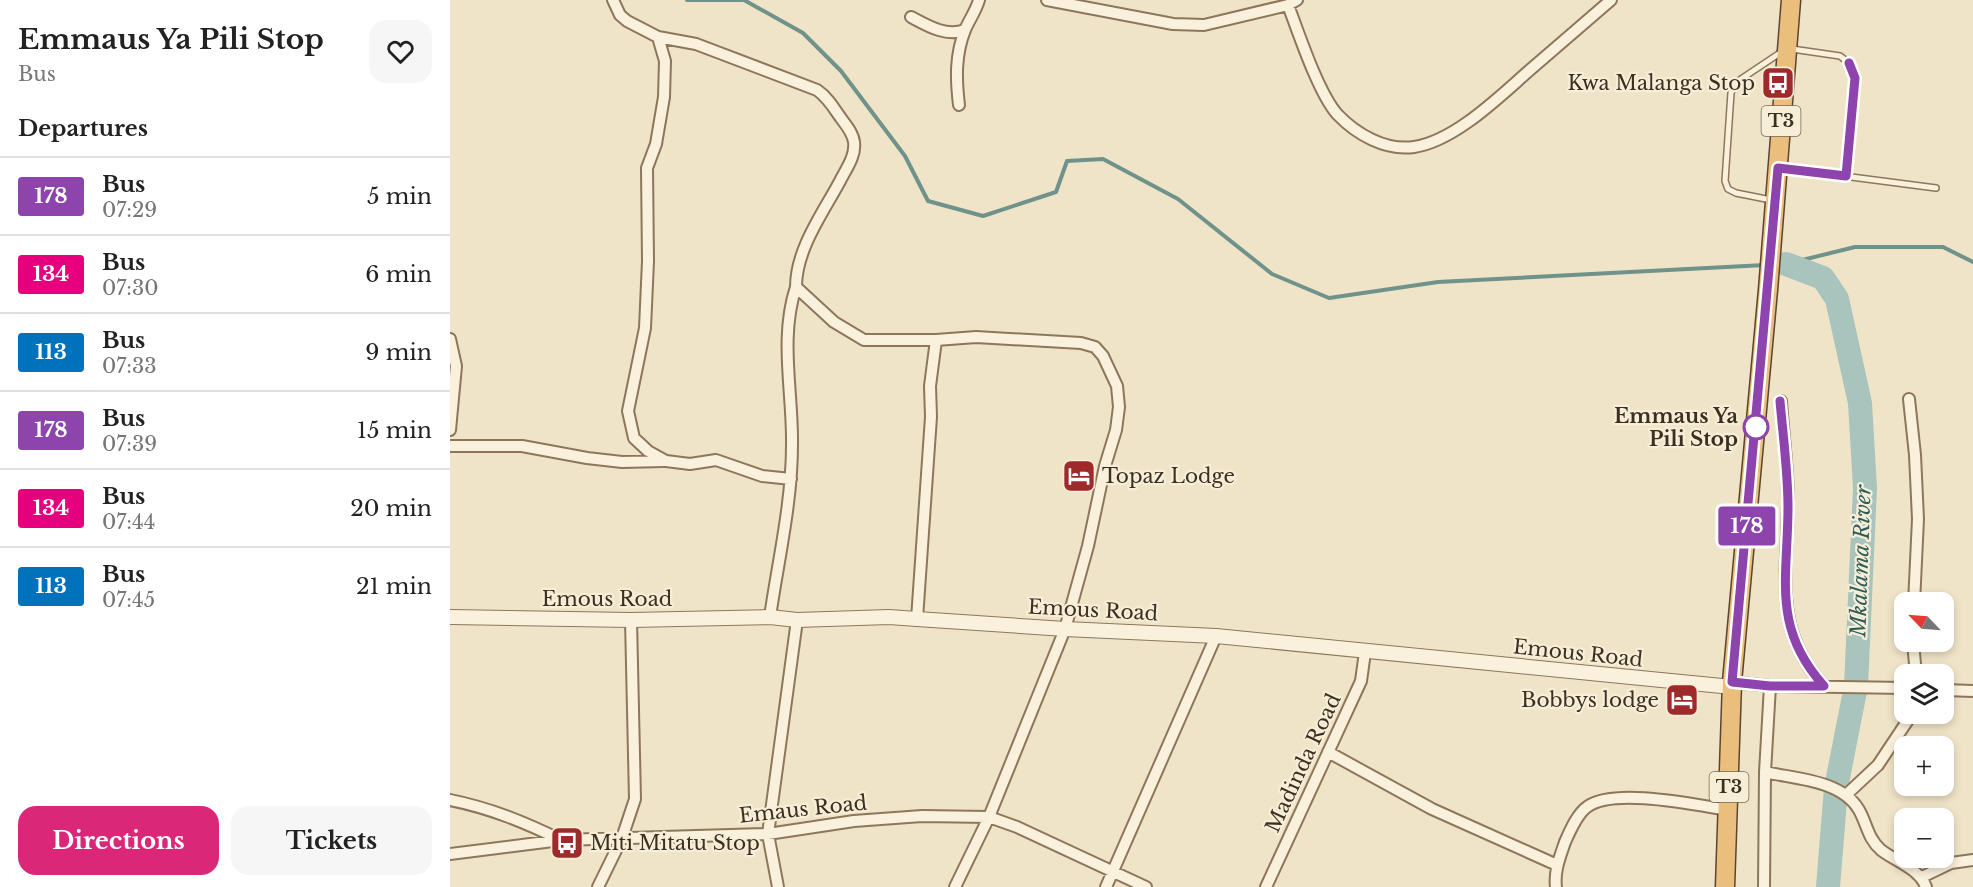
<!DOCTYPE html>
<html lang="en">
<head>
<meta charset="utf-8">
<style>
	body { margin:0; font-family:"Libre Baskerville",serif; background:#f6f6f6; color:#222; height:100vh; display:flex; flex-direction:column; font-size:22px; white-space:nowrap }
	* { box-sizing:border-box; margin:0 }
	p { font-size:20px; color:#767676 }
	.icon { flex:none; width:33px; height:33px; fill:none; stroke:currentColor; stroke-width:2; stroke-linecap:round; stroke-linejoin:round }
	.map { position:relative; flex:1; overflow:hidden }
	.sheet { display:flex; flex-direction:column; background:#fff; width:450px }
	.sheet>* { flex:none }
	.badge { padding:0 12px; border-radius:4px; font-size:21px; line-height:39px }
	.needle { width:39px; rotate:295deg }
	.controls { position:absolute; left:1444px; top:592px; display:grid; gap:12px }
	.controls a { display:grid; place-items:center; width:60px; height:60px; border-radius:12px; background:#fff; box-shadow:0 3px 9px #0003; font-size:30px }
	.map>.badge { position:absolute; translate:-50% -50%; box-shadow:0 0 0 3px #fff }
	h2 { padding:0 18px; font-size:22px; line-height:54px }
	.round { display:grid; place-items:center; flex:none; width:63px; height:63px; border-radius:18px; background:#f6f6f6 }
	.headline { display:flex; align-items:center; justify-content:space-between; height:102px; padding:0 18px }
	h1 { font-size:28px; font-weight:800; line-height:45px }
	.button { display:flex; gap:12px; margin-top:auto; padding:12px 18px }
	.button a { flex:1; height:69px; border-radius:18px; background:#db2777; color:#fff; font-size:24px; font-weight:800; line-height:69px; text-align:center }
	.button a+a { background:#f6f6f6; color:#222 }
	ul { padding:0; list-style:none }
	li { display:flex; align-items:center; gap:18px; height:78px; padding:0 18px; border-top:2px solid #e0e0e0 }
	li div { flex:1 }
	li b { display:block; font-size:22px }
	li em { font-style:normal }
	li .badge { min-width:66px; font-weight:700; text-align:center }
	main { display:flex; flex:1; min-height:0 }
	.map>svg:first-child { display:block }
</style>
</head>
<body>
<main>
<section class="sheet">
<div class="headline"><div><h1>Emmaus Ya Pili Stop</h1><p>Bus</p></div><a class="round"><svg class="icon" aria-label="heart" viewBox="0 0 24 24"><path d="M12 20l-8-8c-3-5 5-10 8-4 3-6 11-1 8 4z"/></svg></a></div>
<h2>Departures</h2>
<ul>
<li><span class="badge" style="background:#8e44ad;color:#fff">178</span><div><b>Bus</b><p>07:29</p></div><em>5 min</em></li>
<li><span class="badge" style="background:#e6007e;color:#fff">134</span><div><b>Bus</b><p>07:30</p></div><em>6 min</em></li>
<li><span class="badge" style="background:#0072bc;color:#fff">113</span><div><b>Bus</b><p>07:33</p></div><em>9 min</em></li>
<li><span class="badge" style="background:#8e44ad;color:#fff">178</span><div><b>Bus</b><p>07:39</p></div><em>15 min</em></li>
<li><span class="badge" style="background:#e6007e;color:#fff">134</span><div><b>Bus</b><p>07:44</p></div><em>20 min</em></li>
<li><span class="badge" style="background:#0072bc;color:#fff">113</span><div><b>Bus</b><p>07:45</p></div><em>21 min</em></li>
</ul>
<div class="button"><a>Directions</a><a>Tickets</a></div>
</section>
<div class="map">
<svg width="1523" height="887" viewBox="0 0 1523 887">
	<rect width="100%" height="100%" fill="#f0e4c8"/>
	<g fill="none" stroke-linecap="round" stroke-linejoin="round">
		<path stroke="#6f938a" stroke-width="4" d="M237,0H294L353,33L391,71L455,156L478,201L533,216L606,192L617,161L653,159L728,199L822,274L879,298L988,282L1315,265
			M1325,265L1336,264L1405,247H1493L1523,262"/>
		<path stroke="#a9c4bc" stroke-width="24" d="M1336,264L1373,278L1387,299L1410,403L1415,488L1406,686L1386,788L1378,887"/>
		<g stroke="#8d765c" stroke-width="8">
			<path id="service" d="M1342,49L1390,56L1399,63L1405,78L1396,176
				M1332,168L1486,188
				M1321,200L1286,193L1278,189L1275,181L1281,93L1285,83L1333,51"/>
		</g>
		<g stroke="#8d765c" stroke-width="14">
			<path id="minor" d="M163,0L170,15L177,21L208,37L246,44L367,90C376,96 382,105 388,114C394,123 403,132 404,142C406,156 396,169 390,181C373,213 346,249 346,287L384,322L414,340H486L526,337L631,343L645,347L653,356L667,386L669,407L666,430L655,466L638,546L615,629L539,817L505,887
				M597,0L723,24L754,25L838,5L847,0
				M838,5C849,34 868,92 887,114C906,134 935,151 964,147C1005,141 1050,96 1081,69C1108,46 1134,23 1161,0
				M461,17C478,26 496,37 515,30
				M208,37L215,61L214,97L206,144L197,168L198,261L195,328L178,411L184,438L198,451L216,461L240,464L266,460L312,476L341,479
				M509,105C506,80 505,55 515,30C519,20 526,11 529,0
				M0,339L6,366L0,430
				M1459,399L1465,455L1468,519L1464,603
				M1331,401C1333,434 1338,469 1338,502C1338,573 1321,628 1374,686
				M0,446H72L137,458L172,462L214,461
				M320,617C328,561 342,503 342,445C343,393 329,338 346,287
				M467,619L481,417L480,386L486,340
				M1463,642L1466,675
				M1282,682L1320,686L1455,688
				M1494,690L1523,691
				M878,752L982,809L1107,865
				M1315,772C1346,779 1392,780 1409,810C1417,824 1418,839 1431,850C1445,861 1470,869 1476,887
				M1397,794L1428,765L1462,714
				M0,800C40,808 74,822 111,840
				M0,854L111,840L318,834L404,821L472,816L539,817L567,827L696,887
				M1472,877L1501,863L1523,860
				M148,887L172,838L185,799L181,620
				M328,887L318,834L347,620
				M656,887L766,636
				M816,887L911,681L915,652
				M1106,887C1104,871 1110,857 1115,842C1120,831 1127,814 1137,807C1163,787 1246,805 1278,810
				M1314,887L1315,772L1320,686"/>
		</g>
		<g stroke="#8d765c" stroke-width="16">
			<path id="tertiary" d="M0,617L181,620L320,617L347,620L439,617L467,619L615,629L766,636L1282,687"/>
		</g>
		<g stroke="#5b4430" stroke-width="21">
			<path id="trunk" d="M1275,887L1282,682L1318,290L1341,0"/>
		</g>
		<use href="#service" stroke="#faf1dc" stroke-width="5"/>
		<use href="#minor" stroke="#faf1dc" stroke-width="10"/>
		<use href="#tertiary" stroke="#faf1dc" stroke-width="14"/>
		<use href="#trunk" stroke="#eabe7c" stroke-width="18"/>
	</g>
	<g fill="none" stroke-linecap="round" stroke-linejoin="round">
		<g stroke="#fff" stroke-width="14">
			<path id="line" d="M1330,401C1333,436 1338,472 1338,507C1338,578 1321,627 1374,686H1320L1282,682L1328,168L1396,176L1405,78L1399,63"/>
		</g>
		<use href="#line" stroke="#8e44ad" stroke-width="9"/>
	</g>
	<defs>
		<g id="bus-square" transform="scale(1.725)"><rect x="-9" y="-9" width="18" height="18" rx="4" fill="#9e2a2b" stroke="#f7eed8"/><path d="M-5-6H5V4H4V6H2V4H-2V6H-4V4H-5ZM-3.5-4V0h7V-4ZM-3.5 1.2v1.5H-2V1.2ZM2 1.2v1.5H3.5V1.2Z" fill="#fff"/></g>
		<g id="hotel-square" transform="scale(1.725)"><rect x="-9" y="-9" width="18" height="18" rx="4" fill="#9e2a2b" stroke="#f7eed8"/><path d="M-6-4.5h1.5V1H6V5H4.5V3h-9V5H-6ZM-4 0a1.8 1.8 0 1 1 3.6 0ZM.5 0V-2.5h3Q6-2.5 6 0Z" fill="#fff"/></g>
	</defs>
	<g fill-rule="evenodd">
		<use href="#bus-square" x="1328" y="83"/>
		<use href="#hotel-square" x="629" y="476"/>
		<use href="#hotel-square" x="1232" y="700"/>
		<use href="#bus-square" x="117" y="843"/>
	</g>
	<circle fill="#fff" stroke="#8e44ad" stroke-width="3" cx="1306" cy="427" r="12"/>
	<g text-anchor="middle" stroke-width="4.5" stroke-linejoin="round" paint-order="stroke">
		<g fill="#f7eed8" stroke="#756857" stroke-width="1.5">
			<rect x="1311.5" y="106" width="39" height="30" rx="4.5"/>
			<rect x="1259.5" y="772" width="39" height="30" rx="4.5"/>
		</g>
		<g font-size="18" font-weight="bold" fill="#3d2e20">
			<text x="1331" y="127">T3</text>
			<text x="1279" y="793">T3</text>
		</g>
		<g font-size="20" fill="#3d2e20" stroke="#f7eed8" text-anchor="end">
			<text x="1305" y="90">Kwa Malanga Stop</text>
			<text x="652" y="483" text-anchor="start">Topaz Lodge</text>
			<text x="1209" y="707">Bobbys lodge</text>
			<text x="140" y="850" text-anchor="start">Miti Mitatu Stop</text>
		</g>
		<g font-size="20" font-weight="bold" fill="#3d2e20" stroke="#f7eed8" text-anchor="end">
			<text x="1288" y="423">Emmaus Ya<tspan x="1288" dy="23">Pili Stop</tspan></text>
		</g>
		<g font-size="20" fill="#3d2e20" stroke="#f7eed8">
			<text x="157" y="606">Emous Road</text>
			<text transform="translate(643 610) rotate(3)" y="7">Emous Road</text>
			<text transform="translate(1128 653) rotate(6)" y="7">Emous Road</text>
			<text transform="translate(853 763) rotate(-65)" y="7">Madinda Road</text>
			<text transform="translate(353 809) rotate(-6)" y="7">Emaus Road</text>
		</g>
		<g font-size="21" font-style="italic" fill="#2f5d5a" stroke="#f7eed8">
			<text transform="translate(1411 561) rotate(-88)" y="7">Mkalama River</text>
		</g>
	</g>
</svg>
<div class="controls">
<a><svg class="needle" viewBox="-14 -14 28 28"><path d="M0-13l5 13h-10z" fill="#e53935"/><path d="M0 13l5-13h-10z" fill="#767676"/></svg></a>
<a><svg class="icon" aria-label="layers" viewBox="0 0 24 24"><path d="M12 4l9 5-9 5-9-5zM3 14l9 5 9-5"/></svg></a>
<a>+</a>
<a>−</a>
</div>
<b class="badge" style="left:1297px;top:526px;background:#8e44ad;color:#fff">178</b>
</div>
</main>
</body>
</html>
